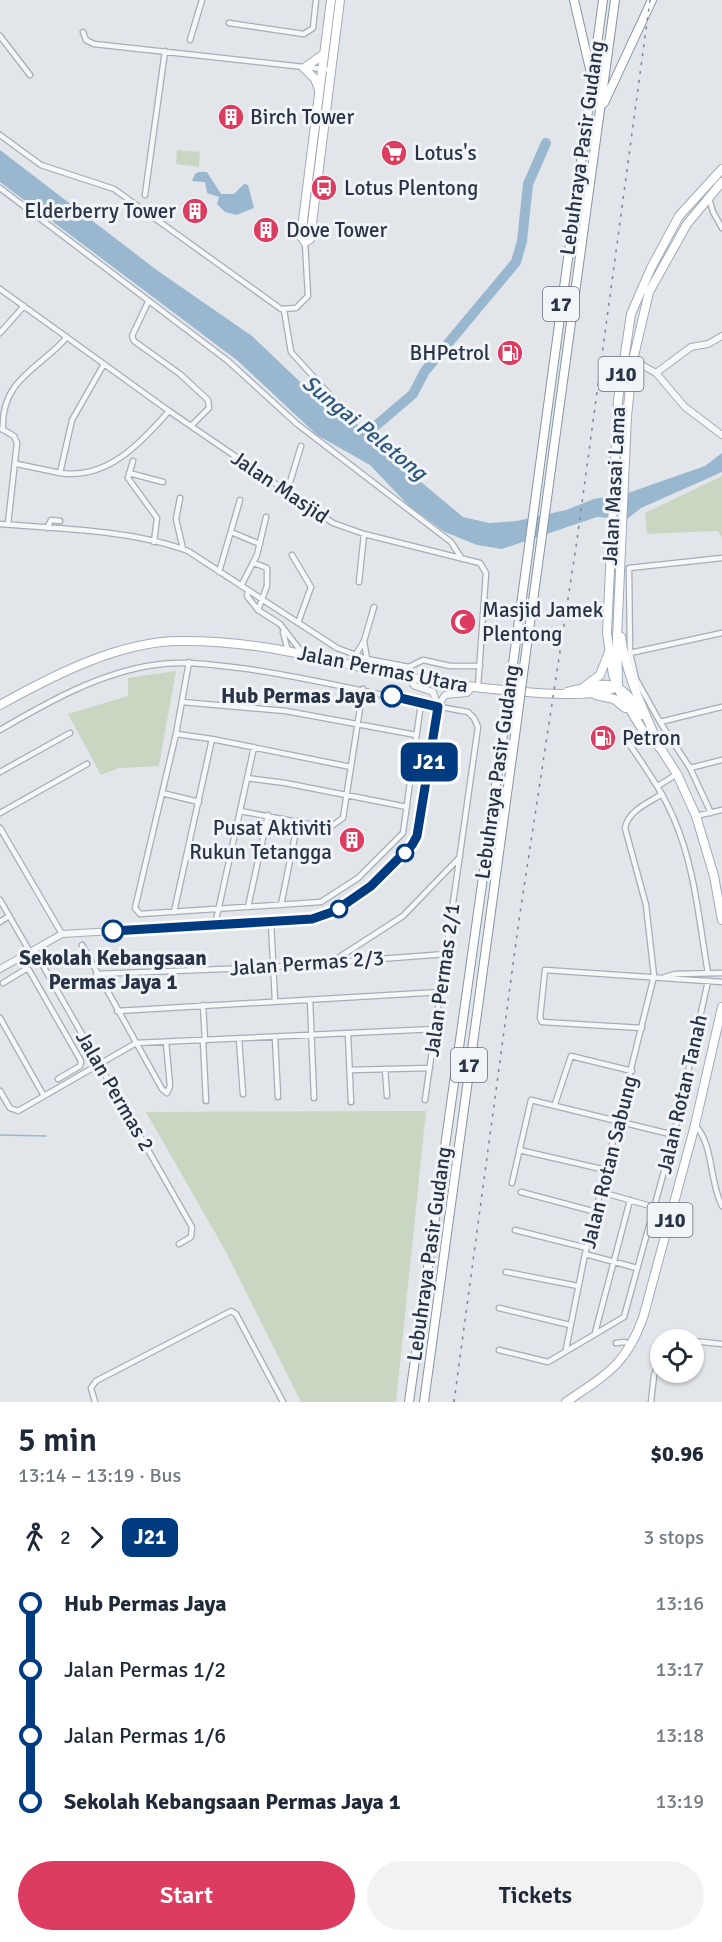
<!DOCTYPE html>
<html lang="en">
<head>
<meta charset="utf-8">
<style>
	body { margin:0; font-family:Signika,sans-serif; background:#f2f2f3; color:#1f2937; height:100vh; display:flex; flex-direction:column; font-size:22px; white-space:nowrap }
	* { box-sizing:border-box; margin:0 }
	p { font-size:20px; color:#747a83 }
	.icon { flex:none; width:33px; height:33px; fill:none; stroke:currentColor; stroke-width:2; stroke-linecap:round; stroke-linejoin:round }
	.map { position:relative; height:1402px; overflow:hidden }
	.side { display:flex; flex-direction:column; background:#fff; flex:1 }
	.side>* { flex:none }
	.badge { padding:0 12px; border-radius:9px; font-size:21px; line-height:39px }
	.tools { position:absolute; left:650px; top:1329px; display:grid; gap:12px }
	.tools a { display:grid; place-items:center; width:54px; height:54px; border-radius:50%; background:#fff; box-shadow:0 2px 4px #0004; font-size:30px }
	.map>.badge { position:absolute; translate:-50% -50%; box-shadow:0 0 0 3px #fff }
	.legs { display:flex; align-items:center; gap:9px; height:66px; padding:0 18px; font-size:20px }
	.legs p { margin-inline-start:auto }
	.headline { display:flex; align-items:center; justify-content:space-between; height:102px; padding:0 18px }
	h1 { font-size:33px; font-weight:600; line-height:45px }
	.primary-button { display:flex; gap:12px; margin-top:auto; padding:12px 18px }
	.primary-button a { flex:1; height:69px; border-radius:36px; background:#db3c5f; color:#fff; font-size:24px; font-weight:600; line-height:69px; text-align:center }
	.primary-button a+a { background:#f2f2f3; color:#1f2937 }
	ul { padding:0 18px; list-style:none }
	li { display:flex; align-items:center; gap:21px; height:66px; font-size:22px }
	li i { display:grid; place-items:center; width:9px; height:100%; margin:0 8px; background:currentColor }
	li i::after { content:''; width:15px; height:15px; margin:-8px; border:4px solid; border-radius:50%; background:#fff }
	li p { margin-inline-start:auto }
	li:first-child i { background:linear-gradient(#0000 50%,currentColor 0) }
	li:last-child i { background:linear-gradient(currentColor 50%,#0000 0) }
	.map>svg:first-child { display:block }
</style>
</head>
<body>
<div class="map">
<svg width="722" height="1402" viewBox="0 0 722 1402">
	<rect width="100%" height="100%" fill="#e2e6eb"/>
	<path fill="#c8d6c2" d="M177,150L200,152L199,167L176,164Z
		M722,476V537L717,531L647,534L645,513Z
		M176,671L159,766L119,768L101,775L68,714L128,696V678Z
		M426,1111L396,1402H301L225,1250L146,1112Z"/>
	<path fill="#99b7ce" d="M0,150L158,271L252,336L334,414L383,436L409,472L463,517L489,523L517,521L566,510L594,499L628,493L705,466L722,453V472L641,508L627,519L597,517L502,549L477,545L445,532L408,505L370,465L317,435L238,361L0,182Z
		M199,172H207L221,194H234L244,184L248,185L254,208L236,215L225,212L217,204L219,197L207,193L205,182L192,181L195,174Z"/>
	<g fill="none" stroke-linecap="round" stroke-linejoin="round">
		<path stroke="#99b7ce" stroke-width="1.5" d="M0,1135L46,1136"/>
		<path stroke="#99b7ce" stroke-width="10" d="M359,440L413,394L425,371L516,262L522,241L528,184L546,143"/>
		<g stroke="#a6adb6" stroke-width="7">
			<path id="minor" d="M229,23L304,34L313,28L316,0
				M83,32L86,40L94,44L331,70
				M0,36L30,75
				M190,40L202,0
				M0,135L41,165L114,189L281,309L296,308L308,296L305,242
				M0,188L228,361L297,424L451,542L462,559
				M145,195L165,51
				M709,198L713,212L722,228
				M0,289L169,411L333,523L364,534L480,563L486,573L478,686
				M148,302L132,336L134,341L180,374L208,400L209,408L191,426
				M284,310L291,352L338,404
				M0,333L24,306
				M2,429L14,436L17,443L8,524
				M3,430C0,379 41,368 67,337
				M133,461L128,478L157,518L154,542
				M17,464L60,473L72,420L104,364
				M60,473C107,480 141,443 169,411
				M129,473L163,482
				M287,492L301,446
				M180,498L176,519L183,549
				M0,524C59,529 133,530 188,551L337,648L367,659L409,667L423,660L450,666H480
				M47,528L51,520L60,521
				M231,532L260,544
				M292,555L311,587L298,623
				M254,563L267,568V586L258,610
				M219,572L240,500
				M359,582L364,534
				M241,586L257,555L266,517
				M248,591L247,596L258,610L280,624L303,654
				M283,632L288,651
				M364,641L367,659
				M630,653L722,633
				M355,656L364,641L374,607
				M189,662L176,734L135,908L140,914L321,902L358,878L403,833L421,703
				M182,702L286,711L416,735
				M660,722L722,707
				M0,730C48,702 99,673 154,665C183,660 211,665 240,668C317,678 392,699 468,712L474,718L478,727L425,1100
				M176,734L212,739L351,767
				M626,739C643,765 662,790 674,819C695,867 699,922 708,973
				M690,768L722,760
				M0,772L70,733
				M247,778L285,783L407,807
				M658,786L677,774
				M162,793L199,802
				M240,811L329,828L343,818L363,689
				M0,813L87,764
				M711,813L690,768L660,722L636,679L630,653L629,568L722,558
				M696,816L722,810
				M0,828L62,934
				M0,900L30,952
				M281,905L298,821
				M248,907L268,815
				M174,912L212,739
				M0,922L9,916
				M271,922L275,1001
				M215,925L254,747
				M82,945L162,1089L167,1093L170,1086L166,1042
				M34,950L192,1227L191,1237L179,1244
				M335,960L403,916L460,857
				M96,974L273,967L446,954
				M665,977L675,974L722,973
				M3,983L26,969L29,970L81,1061L80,1066L58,1079
				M310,1000L314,1098
				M203,1005L205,1041
				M117,1011L441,992
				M0,1018L44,1096
				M642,1028L542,1022L540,1018L545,970L722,982
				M348,1034L351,1102
				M275,1038L278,1097
				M239,1039L243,1094
				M203,1041L206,1101
				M385,1069L387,1096
				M350,1070L430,1068
				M0,1091L10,1108L18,1111L136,1043L435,1029
				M555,1104L571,1056L632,1071
				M695,1125C714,1145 709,1181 722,1206
				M519,1150L606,1170
				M512,1183L531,1100L674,1135
				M521,1192L596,1212
				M601,1192L654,1207
				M515,1230L587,1248
				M585,1254L637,1268
				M506,1272L578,1286
				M499,1308L570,1325
				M595,1333L630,1200
				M693,1341L722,1344
				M616,1343L625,1342L631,1346
				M566,1349L585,1254L654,976L646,905L625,828C628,811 648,803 662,794
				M499,1350L548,1362L624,1317L674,1135L708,981
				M95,1402L91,1388L96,1381L231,1311L236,1314L283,1402
				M651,1402L654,1375L660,1363"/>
		</g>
		<g stroke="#a6adb6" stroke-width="8">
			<path id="tertiary" d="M633,360L656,373L685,407L722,435
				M656,373L691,347L708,344L722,336
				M438,706L445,695L467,693L474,686
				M0,969L62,934L303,920L321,917L348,903L385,874L412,845L417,836L438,707L433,692L415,686L407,677"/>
		</g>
		<g stroke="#a0abb8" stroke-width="10">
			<path id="primary" d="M331,0L301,236L305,242L310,239L340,0
				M319,90L315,79L304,68L324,54
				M722,169L679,216L651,268L631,314L618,400L607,633L613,675L621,695L642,729L661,749L677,774L696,816L714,876L722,920
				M621,637C626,676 644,710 659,746
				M618,685L617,638L627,416L633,360L649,292L687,224L722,182
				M584,687L600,675L609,652
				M567,692C608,682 618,677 642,715
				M596,695L614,699L625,708
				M0,705C52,676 121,640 183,641C218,641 256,645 291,652C329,659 365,669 402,676C439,683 592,706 618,686
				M566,1402C607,1374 625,1366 643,1318L695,1125L722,1007"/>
		</g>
		<g stroke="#8794a3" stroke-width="10">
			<path id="trunk" d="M574,0L590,69
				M604,103L652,0
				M513,664L603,0
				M524,667L615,0
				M409,1402L504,728
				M424,1402L516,728"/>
		</g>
		<use href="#minor" stroke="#f5f7f9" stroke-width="4.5"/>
		<use href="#tertiary" stroke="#f5f7f9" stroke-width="6"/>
		<use href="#primary" stroke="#fff" stroke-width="8"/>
		<use href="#trunk" stroke="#fff" stroke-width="8"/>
		<path stroke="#798697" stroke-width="1.5" stroke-dasharray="3 6" stroke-linecap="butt" d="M454,1402L519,920L577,540L650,0"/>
		<g stroke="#8794a3" stroke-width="10" stroke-linecap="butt">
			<path id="trunk-bridge" d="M504,728L513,664
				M516,728L524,667"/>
		</g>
		<use href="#trunk-bridge" stroke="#fff" stroke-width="8"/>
	</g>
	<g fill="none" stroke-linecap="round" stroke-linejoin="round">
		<g stroke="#fff" stroke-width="14">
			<path id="line-1" d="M113,931L312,919L335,911L371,886L412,845L417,836L438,707L392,696"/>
		</g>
		<use href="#line-1" stroke="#003b80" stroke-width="9"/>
	</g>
	<defs>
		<g id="building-disc" transform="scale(1.35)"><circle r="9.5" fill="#db3c5f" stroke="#f2f5f8"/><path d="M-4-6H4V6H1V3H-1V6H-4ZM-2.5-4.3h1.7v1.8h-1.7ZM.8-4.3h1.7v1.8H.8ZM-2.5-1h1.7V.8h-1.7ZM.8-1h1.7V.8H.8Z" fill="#fff"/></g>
		<g id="supermarket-disc" transform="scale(1.35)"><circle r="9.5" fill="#db3c5f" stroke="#f2f5f8"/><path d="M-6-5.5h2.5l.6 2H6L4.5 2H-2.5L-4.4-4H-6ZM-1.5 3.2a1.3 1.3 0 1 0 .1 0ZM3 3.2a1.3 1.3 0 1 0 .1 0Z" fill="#fff"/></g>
		<g id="bus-disc" transform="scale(1.35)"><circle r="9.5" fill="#db3c5f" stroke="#f2f5f8"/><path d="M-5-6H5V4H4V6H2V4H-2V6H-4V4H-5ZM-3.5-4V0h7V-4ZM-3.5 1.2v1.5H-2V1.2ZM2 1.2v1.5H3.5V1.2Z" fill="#fff"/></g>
		<g id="fuel-disc" transform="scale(1.35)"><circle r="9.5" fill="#db3c5f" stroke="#f2f5f8"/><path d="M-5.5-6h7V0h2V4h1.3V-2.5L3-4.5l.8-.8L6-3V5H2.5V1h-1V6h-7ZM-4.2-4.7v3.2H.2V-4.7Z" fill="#fff"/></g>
		<g id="mosque-disc" transform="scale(1.35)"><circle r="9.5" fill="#db3c5f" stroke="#f2f5f8"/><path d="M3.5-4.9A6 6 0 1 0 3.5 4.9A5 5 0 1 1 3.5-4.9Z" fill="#fff"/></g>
	</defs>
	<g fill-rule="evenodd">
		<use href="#building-disc" x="231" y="117"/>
		<use href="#supermarket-disc" x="394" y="153"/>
		<use href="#bus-disc" x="324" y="188"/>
		<use href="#building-disc" x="195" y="211"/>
		<use href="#building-disc" x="266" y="230"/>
		<use href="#fuel-disc" x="510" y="353"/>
		<use href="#mosque-disc" x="463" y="622"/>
		<use href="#fuel-disc" x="603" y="738"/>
		<use href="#building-disc" x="352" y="840"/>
	</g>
	<g fill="#fff" stroke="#003b80" stroke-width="3">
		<circle cx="392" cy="696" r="10"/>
		<circle cx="405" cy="853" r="8"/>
		<circle cx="339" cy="909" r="8"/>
		<circle cx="113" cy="931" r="10"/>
	</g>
	<g text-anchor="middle" stroke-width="6" stroke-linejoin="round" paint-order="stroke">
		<g fill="#f2f5f8" stroke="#656e7b" stroke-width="1.5">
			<rect x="543" y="287" width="36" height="34" rx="4.5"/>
			<rect x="598.5" y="357" width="45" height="34" rx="4.5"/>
			<rect x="451" y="1048" width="36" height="34" rx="4.5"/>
			<rect x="647.5" y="1203" width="45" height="34" rx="4.5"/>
		</g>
		<g font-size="20" font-weight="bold" fill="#283445">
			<text x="561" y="311">17</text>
			<text x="621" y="381">J10</text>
			<text x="469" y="1072">17</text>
			<text x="670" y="1227">J10</text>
		</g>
		<g font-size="21" fill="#283445" stroke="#f2f5f8" text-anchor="start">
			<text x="250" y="124">Birch Tower</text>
			<text x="414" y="160">Lotus's</text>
			<text x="344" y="195">Lotus Plentong</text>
			<text x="176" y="218" text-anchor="end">Elderberry Tower</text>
			<text x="286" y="237">Dove Tower</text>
			<text x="490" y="360" text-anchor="end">BHPetrol</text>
			<text x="482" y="617">Masjid Jamek<tspan x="482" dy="24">Plentong</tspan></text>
			<text x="622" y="745">Petron</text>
			<text x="332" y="835" text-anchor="end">Pusat Aktiviti<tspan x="332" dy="24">Rukun Tetangga</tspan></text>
		</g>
		<g font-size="21" fill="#283445" stroke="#f2f5f8">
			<text transform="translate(582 148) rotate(-82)" y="7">Lebuhraya Pasir Gudang</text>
			<text transform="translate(614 486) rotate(-87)" y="7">Jalan Masai Lama</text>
			<text transform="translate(280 487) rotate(34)" y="7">Jalan Masjid</text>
			<text transform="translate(383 669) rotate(11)" y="7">Jalan Permas Utara</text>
			<text transform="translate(497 772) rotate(-82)" y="7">Lebuhraya Pasir Gudang</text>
			<text transform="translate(307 963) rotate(-4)" y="7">Jalan Permas 2/3</text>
			<text transform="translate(442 980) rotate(-82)" y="7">Jalan Permas 2/1</text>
			<text transform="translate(115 1091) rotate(60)" y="7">Jalan Permas 2</text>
			<text transform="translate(682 1094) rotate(-77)" y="7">Jalan Rotan Tanah</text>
			<text transform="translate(609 1162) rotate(-76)" y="7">Jalan Rotan Sabung</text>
			<text transform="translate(429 1254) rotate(-82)" y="7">Lebuhraya Pasir Gudang</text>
		</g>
		<g font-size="21" font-weight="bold" fill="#283445" stroke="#f2f5f8" text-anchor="end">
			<text x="376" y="703">Hub Permas Jaya</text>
			<text x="113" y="965" text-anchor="middle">Sekolah Kebangsaan<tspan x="113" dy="24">Permas Jaya 1</tspan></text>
		</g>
		<g font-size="22" font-style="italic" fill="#2e577d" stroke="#f2f5f8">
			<text transform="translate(365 427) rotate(39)" y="8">Sungai Peletong</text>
		</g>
	</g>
</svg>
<div class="tools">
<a><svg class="icon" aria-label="locate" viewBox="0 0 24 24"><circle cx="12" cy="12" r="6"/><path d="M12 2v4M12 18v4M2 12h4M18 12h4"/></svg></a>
</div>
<b class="badge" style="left:429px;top:762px;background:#003b80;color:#fff">J21</b>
</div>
<section class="side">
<div class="headline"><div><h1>5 min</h1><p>13:14 – 13:19 · Bus</p></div><b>$0.96</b></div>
<div class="legs"><svg class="icon" aria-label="walk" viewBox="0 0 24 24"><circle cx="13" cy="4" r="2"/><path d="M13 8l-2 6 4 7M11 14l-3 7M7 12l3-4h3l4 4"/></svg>2<svg class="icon" aria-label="forward" viewBox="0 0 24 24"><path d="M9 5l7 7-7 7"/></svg><b class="badge" style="background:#003b80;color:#fff">J21</b><p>3 stops</p></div>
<ul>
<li><i style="color:#003b80"></i><b>Hub Permas Jaya</b><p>13:16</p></li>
<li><i style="color:#003b80"></i><span>Jalan Permas 1/2</span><p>13:17</p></li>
<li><i style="color:#003b80"></i><span>Jalan Permas 1/6</span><p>13:18</p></li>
<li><i style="color:#003b80"></i><b>Sekolah Kebangsaan Permas Jaya 1</b><p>13:19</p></li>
</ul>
<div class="primary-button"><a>Start</a><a>Tickets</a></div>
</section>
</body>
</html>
